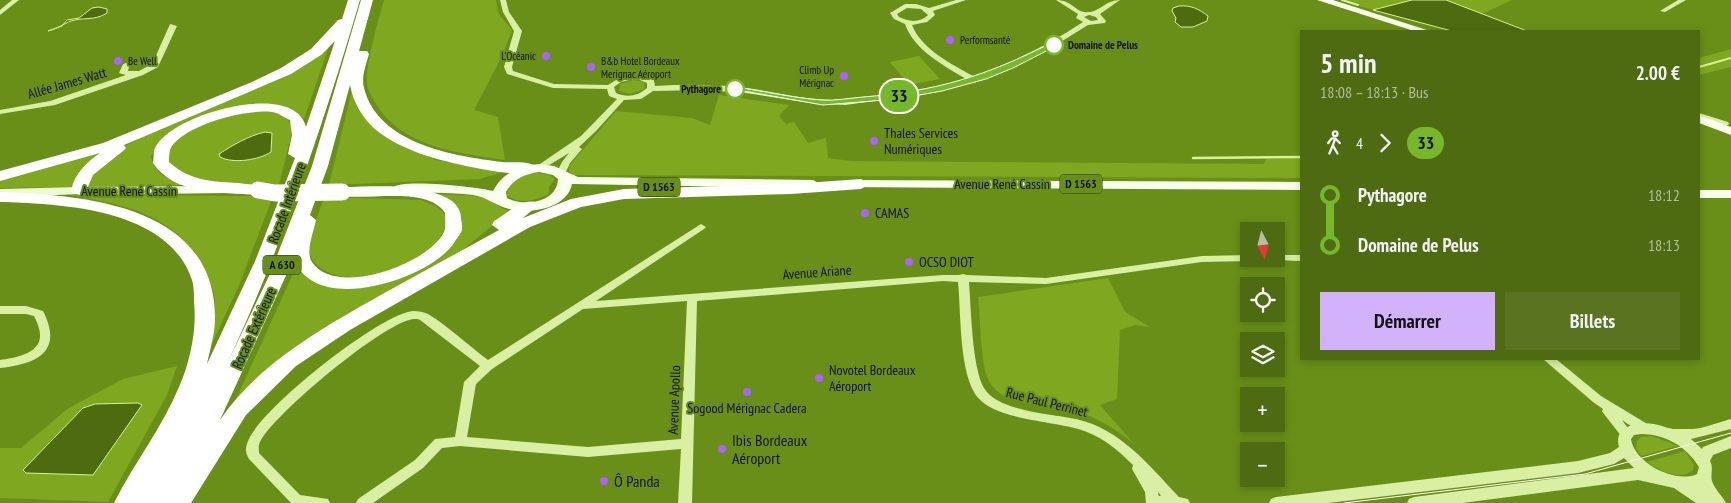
<!DOCTYPE html>
<html lang="fr">
<head>
<meta charset="utf-8">
<style>
	body { margin:0; font-family:"PT Sans Narrow",sans-serif; background:#597320; color:#f1f3f6; height:100vh; display:flex; flex-direction:column; font-size:19px; white-space:nowrap }
	* { box-sizing:border-box; margin:0 }
	p { font-size:16px; color:#b3bf9f }
	.icon { flex:none; width:28px; height:28px; fill:none; stroke:currentColor; stroke-width:2; stroke-linecap:round; stroke-linejoin:round }
	.map { position:relative; flex:1; overflow:hidden }
	.panel { position:absolute; left:1300px; top:30px; width:400px; height:330px; display:flex; flex-direction:column; background:#4f6b12; border-radius:0px; box-shadow:0 2px 8px #0003 }
	.panel>* { flex:none }
	.badge { padding:0 10px; border-radius:16px; font-size:18px; line-height:32px }
	.needle { width:32px; rotate:173deg }
	.fabs { position:absolute; left:1240px; top:222px; display:grid; gap:10px }
	.fabs a { display:grid; place-items:center; width:45px; height:45px; border-radius:0px; background:#4f6b12; box-shadow:0 2px 8px #0003; font-size:25px }
	.map>.badge { position:absolute; translate:-50% -50%; box-shadow:0 0 0 2px #fff }
	.legs { display:flex; align-items:center; gap:8px; height:55px; padding:0 20px; font-size:16px }
	.legs p { margin-inline-start:auto }
	.overview { display:flex; align-items:center; justify-content:space-between; height:85px; padding:0 20px }
	h1 { font-size:28px; font-weight:800; line-height:38px }
	.primary-button { display:flex; gap:10px; margin-top:auto; padding:10px 20px }
	.primary-button a { flex:1; height:58px; border-radius:0px; background:#d2b2fa; color:#111; font-size:20px; font-weight:800; line-height:58px; text-align:center }
	.primary-button a+a { background:#597320; color:#f1f3f6 }
	ul { padding:0 20px; list-style:none }
	li { display:flex; align-items:center; gap:18px; height:50px; font-size:19px }
	li i { display:grid; place-items:center; width:8px; height:100%; margin:0 6px; background:currentColor }
	li i::after { content:''; width:12px; height:12px; margin:-6px; border:4px solid; border-radius:50%; background:#4f6b12 }
	li p { margin-inline-start:auto }
	li:first-child i { background:linear-gradient(#0000 50%,currentColor 0) }
	li:last-child i { background:linear-gradient(currentColor 50%,#0000 0) }
	.map>svg:first-child { display:block }
</style>
</head>
<body>
<div class="map">
<svg width="1731" height="503" viewBox="0 0 1731 503">
	<rect width="100%" height="100%" fill="#698f18"/>
	<path fill="#7fa820" d="M384,0H496L498,13L512,30L502,56L474,110L498,117L505,160C461,153 409,149 380,110C375,102 368,93 367,83C365,67 379,17 384,0Z
		M1339,0H1412L1373,10Z
		M1446,0H1512L1482,14Z
		M330,43L304,119C288,101 249,103 227,109C209,114 176,136 158,146L151,156C155,176 170,180 187,185L89,187L87,180L123,147L144,136L253,89Z
		M1731,49V67L1699,75V58Z
		M919,56L940,79L909,85L890,62Z
		M633,80L644,82L645,89L630,94L619,91L620,84Z
		M352,90L409,149L436,160L507,171L479,179L329,185Z
		M719,95L789,105L779,116L786,124L794,122L808,143L826,138L828,158L851,161L1264,164L1266,159L1301,158V178L573,175L569,171V166L616,111L692,118L710,125Z
		M254,111C272,112 284,110 293,128L279,185C255,185 191,186 173,169C171,166 169,162 167,159C172,124 226,117 254,111Z
		M112,147L79,174L71,187L0,188V178Z
		M537,173L550,175L555,179L549,187V193L547,195C533,201 519,205 507,195L509,183L528,174Z
		M437,194L482,196C493,200 497,208 510,211L454,257L233,406L297,265L308,278L322,285L341,287L367,286L456,237L462,220L458,207Z
		M70,195L273,196L240,283L212,344C213,328 216,311 214,295C212,284 206,273 200,263C171,212 123,205 70,195Z
		M324,197L421,200L436,206L444,213C459,257 346,301 314,262C310,257 308,250 309,244C311,229 320,212 324,197Z
		M1108,278L1125,312L1150,327L1135,325L1120,330L1117,399L1100,405L1134,444C1116,429 1098,418 1075,411C1046,402 1001,410 987,377C981,361 980,316 978,297Z
		M177,366L167,395L108,502L0,498V448H21L67,409L123,379Z
		M1652,436L1678,446L1641,456L1636,448L1637,441L1641,437Z
		M1685,451L1694,465L1693,470C1680,482 1659,470 1647,462Z"/>
	<path fill="#4e6c0f" stroke="#d8f297" d="M1412,0H1446L1527,31H1452L1373,10Z
		M1179,6C1191,5 1199,9 1208,16L1207,21L1193,27H1181L1175,22L1176,18L1172,11L1173,8Z
		M99,7L107,9V13C95,21 83,17 71,21C63,24 57,29 48,31L62,26L67,20L79,18L92,8Z
		M265,132L272,133L271,152C259,160 233,164 220,157L219,154C233,145 248,136 265,132Z
		M138,403L142,405L93,475L26,473L23,470L83,408L95,404Z"/>
	<g fill="none" stroke-linecap="round" stroke-linejoin="round">
		<path stroke="#d8f297" stroke-width="2" d="M1342,0L1358,5
			M1699,67L1731,58"/>
		<path stroke="#d8f297" stroke-width="2.5" d="M1193,158L1301,157"/>
		<path fill="#d9efa4" fill-rule="evenodd" d="M12,0H19L0,15V10Z
			M500,0H506L509,12L522,31L512,67L513,71L554,84L608,85L621,77L635,75L654,80L655,86C686,84 716,84 747,88C775,92 802,99 830,100C873,101 925,92 966,79C943,65 914,50 905,24L894,19L890,13L905,4H916L929,8L956,0H966L933,11L935,15L927,22L912,25C922,50 952,64 973,76C1013,63 1048,45 1083,22L1076,18L1078,14L1056,0C1071,0 1074,10 1084,12C1100,14 1104,0 1120,0L1100,14L1106,21L1105,23L1088,25L1043,53L1019,65L978,80L977,82L913,96L845,105L810,103L746,93L704,90L653,91L641,99L624,100L596,131L579,147L582,149L570,163L564,176L561,177L556,174L562,162L569,153L541,170L538,171L534,168L581,136L617,99L609,96L607,89L553,88L507,74L504,67L514,31L503,12ZM907,8L921,9L928,15C920,23 909,22 899,17L897,14ZM1089,15L1096,17L1098,20L1091,21L1084,17ZM629,80H640L647,83V88C638,96 627,98 616,93L614,87L621,82Z
			M1678,0H1686L1665,12L1660,11Z
			M170,24L177,26L158,67L143,75L55,105L0,114V110L50,101L126,75L119,73L123,64L140,59L154,60ZM141,63L150,65L139,71H128L129,67Z
			M1699,113L1728,122L1729,124L1725,127L1699,118Z
			M701,224L706,227L704,229L596,301L943,275H959L963,274L967,275L1046,278L1202,256L1249,255V259H1254L1249,261L1202,262L1046,284L969,282C971,307 972,368 984,388C997,411 1051,414 1076,419C1120,429 1148,464 1178,496L1180,500L1178,503H1168L1158,492L1160,503H1146L1145,492L1132,469L1133,465C1120,452 1105,439 1087,432C1058,420 990,422 974,392C959,365 961,312 958,282L943,281L697,301L692,503H678L681,449L588,457L460,446L442,448L423,468L373,503H356L358,499L415,460L435,439L455,437L464,382L480,366L420,320C420,319 414,319 413,319C383,323 274,414 260,442C258,446 259,449 259,453L300,495L328,499L330,503H291L249,459C246,454 245,449 247,444C254,413 381,313 413,311C418,311 424,312 428,314C448,326 469,346 488,360ZM687,301L681,439L588,447L467,437L476,384L492,369L583,309Z
			M1276,255H1301V261L1272,260L1271,259H1276Z
			M0,306H26L43,311C64,352 36,364 0,368V360C14,358 41,354 40,335C40,329 37,322 34,316L26,314H0Z
			M1543,359H1556L1601,396L1649,425L1651,428L1649,431C1640,434 1630,425 1622,420L1632,434L1630,437L1626,439L1622,437L1604,414L1602,411L1603,409L1593,402Z"/>
		<path fill="#d9efa4" fill-rule="evenodd" d="M1731,419V429L1691,439L1702,449L1703,447L1731,436V448L1713,455L1710,461C1714,468 1710,474 1712,481C1715,490 1722,495 1726,503H1696L1674,488L1638,480L1462,503H1407L1409,499L1414,497L1634,468L1624,458L1614,464L1578,473L1328,503H1269L1271,499L1276,497L1578,461L1610,453L1619,447C1613,426 1638,421 1654,424C1660,425 1667,428 1673,429C1679,429 1686,429 1693,429C1705,428 1719,422 1731,419ZM1641,434C1665,434 1686,446 1699,467L1697,474C1676,484 1634,463 1631,439L1634,435Z
			M1165,494L1188,499L1190,503H1148L1150,499Z"/>
		<path fill="#eefbd2" fill-rule="evenodd" d="M79,187L85,191L83,194L0,197V189Z"/>
		<path fill="#f8ffec" fill-rule="evenodd" d="M1317,0H1333L1430,31H1414Z
			M1699,115L1731,127V135L1699,123Z
			M539,164L554,166L578,177L813,180L820,184L813,188L572,184C567,209 530,214 509,209C496,206 487,197 473,195C449,192 424,193 399,192L392,188C400,178 478,187 493,191C503,172 519,166 539,164ZM539,172L553,175L558,179C557,203 524,207 507,198L506,192C513,179 525,174 539,172Z
			M848,180L1301,182V190L843,187L841,184Z
			M222,186L229,190L227,193L79,195L72,191L79,187Z
			M1699,190H1731V198H1699Z"/>
		<path fill="#fff" fill-rule="evenodd" d="M348,0H360C323,126 281,249 225,368L269,276L312,166L361,0H373L359,51H367L369,54C366,65 361,77 364,88C378,144 454,156 502,162C512,163 533,160 539,169C529,183 441,161 424,155C407,149 390,141 376,130C363,119 353,102 350,85L328,166L310,215L316,220C314,231 305,251 312,262C335,298 429,264 444,232C446,227 445,219 445,213C427,185 364,202 336,195L334,192L336,189L342,187C375,187 416,182 447,198C455,202 461,209 461,218C462,222 462,227 462,230C461,234 456,239 454,243C429,280 313,317 294,258L220,420C260,361 328,325 388,291C425,271 462,250 499,230L492,225L494,221C506,214 521,199 535,202L537,206L523,218L571,199L624,189L791,184L861,179L869,184L861,189L791,194L624,199L581,207L530,227L350,330L296,366L246,415L191,503H114C134,463 162,428 179,387C190,362 197,330 194,302C194,295 194,286 192,280C168,208 62,204 0,202V192C85,195 216,205 215,319C215,333 210,350 207,364L256,259L295,158L288,154L292,135L290,120C285,118 280,114 276,113C252,106 179,126 170,150C169,154 169,159 169,162C199,189 228,178 264,187L266,190L264,193L258,195C223,192 175,196 153,163C154,159 153,152 155,148C170,114 295,79 306,127L335,41L321,55L291,74L124,145L126,148L123,151L93,175L85,194H73L71,191C74,174 86,163 100,153L0,181V171L103,143L252,82L281,68L311,49L338,20L342,19Z"/>
		<path stroke="#fff" stroke-width="1" d="M1344,503L1585,474L1731,433"/>
		<path stroke="#fff" stroke-width="17" d="M258,190L275,193L342,192"/>
	</g>
	<path fill="#76b82a" stroke="#fff" d="M1051,43L1058,45L1013,68L986,79L942,91L897,99L823,105L732,89L735,87C764,91 793,98 822,100C835,101 850,98 863,97C937,91 986,76 1051,43Z"/>
	<g fill="#ab62ff" stroke="#698f18" stroke-width="2">
		<circle cx="950" cy="40" r="5"/>
		<circle cx="546" cy="56" r="5"/>
		<circle cx="118" cy="61" r="5"/>
		<circle cx="591" cy="67" r="5"/>
		<circle cx="844" cy="76" r="5"/>
		<circle cx="874" cy="141" r="5"/>
		<circle cx="865" cy="213" r="5"/>
		<circle cx="909" cy="262" r="5"/>
		<circle cx="819" cy="378" r="5"/>
		<circle cx="747" cy="392" r="5"/>
		<circle cx="722" cy="449" r="5"/>
		<circle cx="604" cy="481" r="5"/>
	</g>
	<g fill="#fff" stroke="#76b82a" stroke-width="2.5">
		<circle cx="1054" cy="45" r="9"/>
		<circle cx="735" cy="89" r="9"/>
	</g>
	<g text-anchor="middle" stroke-width="4" stroke-linejoin="round" paint-order="stroke">
		<g font-size="11" fill="#111" stroke="#698f18" text-anchor="start">
			<text x="960" y="44">Performsanté</text>
			<text x="536" y="60" text-anchor="end">L’Océanic</text>
			<text x="128" y="65">Be Well</text>
			<text x="601" y="65">B&amp;b Hotel Bordeaux<tspan x="601" dy="13">Merignac Aéroport</tspan></text>
			<text x="834" y="74" text-anchor="end">Climb Up<tspan x="834" dy="13">Mérignac</tspan></text>
		</g>
		<g font-size="11" font-weight="bold" fill="#111" stroke="#698f18" text-anchor="start">
			<text x="1068" y="49">Domaine de Pelus</text>
			<text x="721" y="93" text-anchor="end">Pythagore</text>
		</g>
		<g fill="#698f18" stroke="#2b3713" stroke-width="1">
			<rect x="1060" y="174.5" width="42" height="19" rx="4"/>
			<rect x="638" y="177.5" width="42" height="19" rx="4"/>
			<rect x="263" y="255.5" width="38" height="19" rx="4"/>
		</g>
		<g font-size="12" font-weight="bold" fill="#111">
			<text x="1081" y="188">D 1563</text>
			<text x="659" y="191">D 1563</text>
			<text x="282" y="269">A 630</text>
		</g>
		<g font-size="14" fill="#111" stroke="#698f18">
			<text transform="translate(67 83) rotate(-16)" y="5">Allée James Watt</text>
			<text x="1002" y="189">Avenue René Cassin</text>
			<text x="129" y="196">Avenue René Cassin</text>
			<text transform="translate(287 203) rotate(-70)" y="5">Rocade Intérieure</text>
			<text transform="translate(817 272) rotate(-4)" y="5">Avenue Ariane</text>
			<text transform="translate(254 328) rotate(-66)" y="5">Rocade Extérieure</text>
			<text transform="translate(674 400) rotate(-88)" y="5">Avenue Apollo</text>
			<text transform="translate(1047 402) rotate(14)" y="5">Rue Paul Perrinet</text>
		</g>
		<g font-size="14" fill="#111" stroke="#698f18" text-anchor="start">
			<text x="884" y="138">Thales Services<tspan x="884" dy="16">Numériques</tspan></text>
			<text x="875" y="218">CAMAS</text>
			<text x="919" y="267">OCSO DIOT</text>
			<text x="829" y="375">Novotel Bordeaux<tspan x="829" dy="16">Aéroport</tspan></text>
			<text x="747" y="413" text-anchor="middle">Sogood Mérignac Cadera</text>
		</g>
		<g font-size="16" fill="#111" stroke="#698f18" text-anchor="start">
			<text x="732" y="446">Ibis Bordeaux<tspan x="732" dy="18">Aéroport</tspan></text>
			<text x="614" y="487">Ô Panda</text>
		</g>
	</g>
</svg>
<div class="fabs">
<a><svg class="needle" viewBox="-14 -14 28 28"><path d="M0-13l5 13h-10z" fill="#e53935"/><path d="M0 13l5-13h-10z" fill="#b3bf9f"/></svg></a>
<a><svg class="icon" aria-label="locate" viewBox="0 0 24 24"><circle cx="12" cy="12" r="6"/><path d="M12 2v4M12 18v4M2 12h4M18 12h4"/></svg></a>
<a><svg class="icon" aria-label="layers" viewBox="0 0 24 24"><path d="M12 4l9 5-9 5-9-5zM3 14l9 5 9-5"/></svg></a>
<a>+</a>
<a>−</a>
</div>
<b class="badge" style="left:899px;top:96px;background:#76b82a;color:#111">33</b>
<section class="panel">
<div class="overview"><div><h1>5 min</h1><p>18:08 – 18:13 · Bus</p></div><b>2.00 €</b></div>
<div class="legs"><svg class="icon" aria-label="walk" viewBox="0 0 24 24"><circle cx="13" cy="4" r="2"/><path d="M13 8l-2 6 4 7M11 14l-3 7M7 12l3-4h3l4 4"/></svg>4<svg class="icon" aria-label="forward" viewBox="0 0 24 24"><path d="M9 5l7 7-7 7"/></svg><b class="badge" style="background:#76b82a;color:#111">33</b></div>
<ul>
<li><i style="color:#76b82a"></i><b>Pythagore</b><p>18:12</p></li>
<li><i style="color:#76b82a"></i><b>Domaine de Pelus</b><p>18:13</p></li>
</ul>
<div class="primary-button"><a>Démarrer</a><a>Billets</a></div>
</section>
</div>
</body>
</html>
